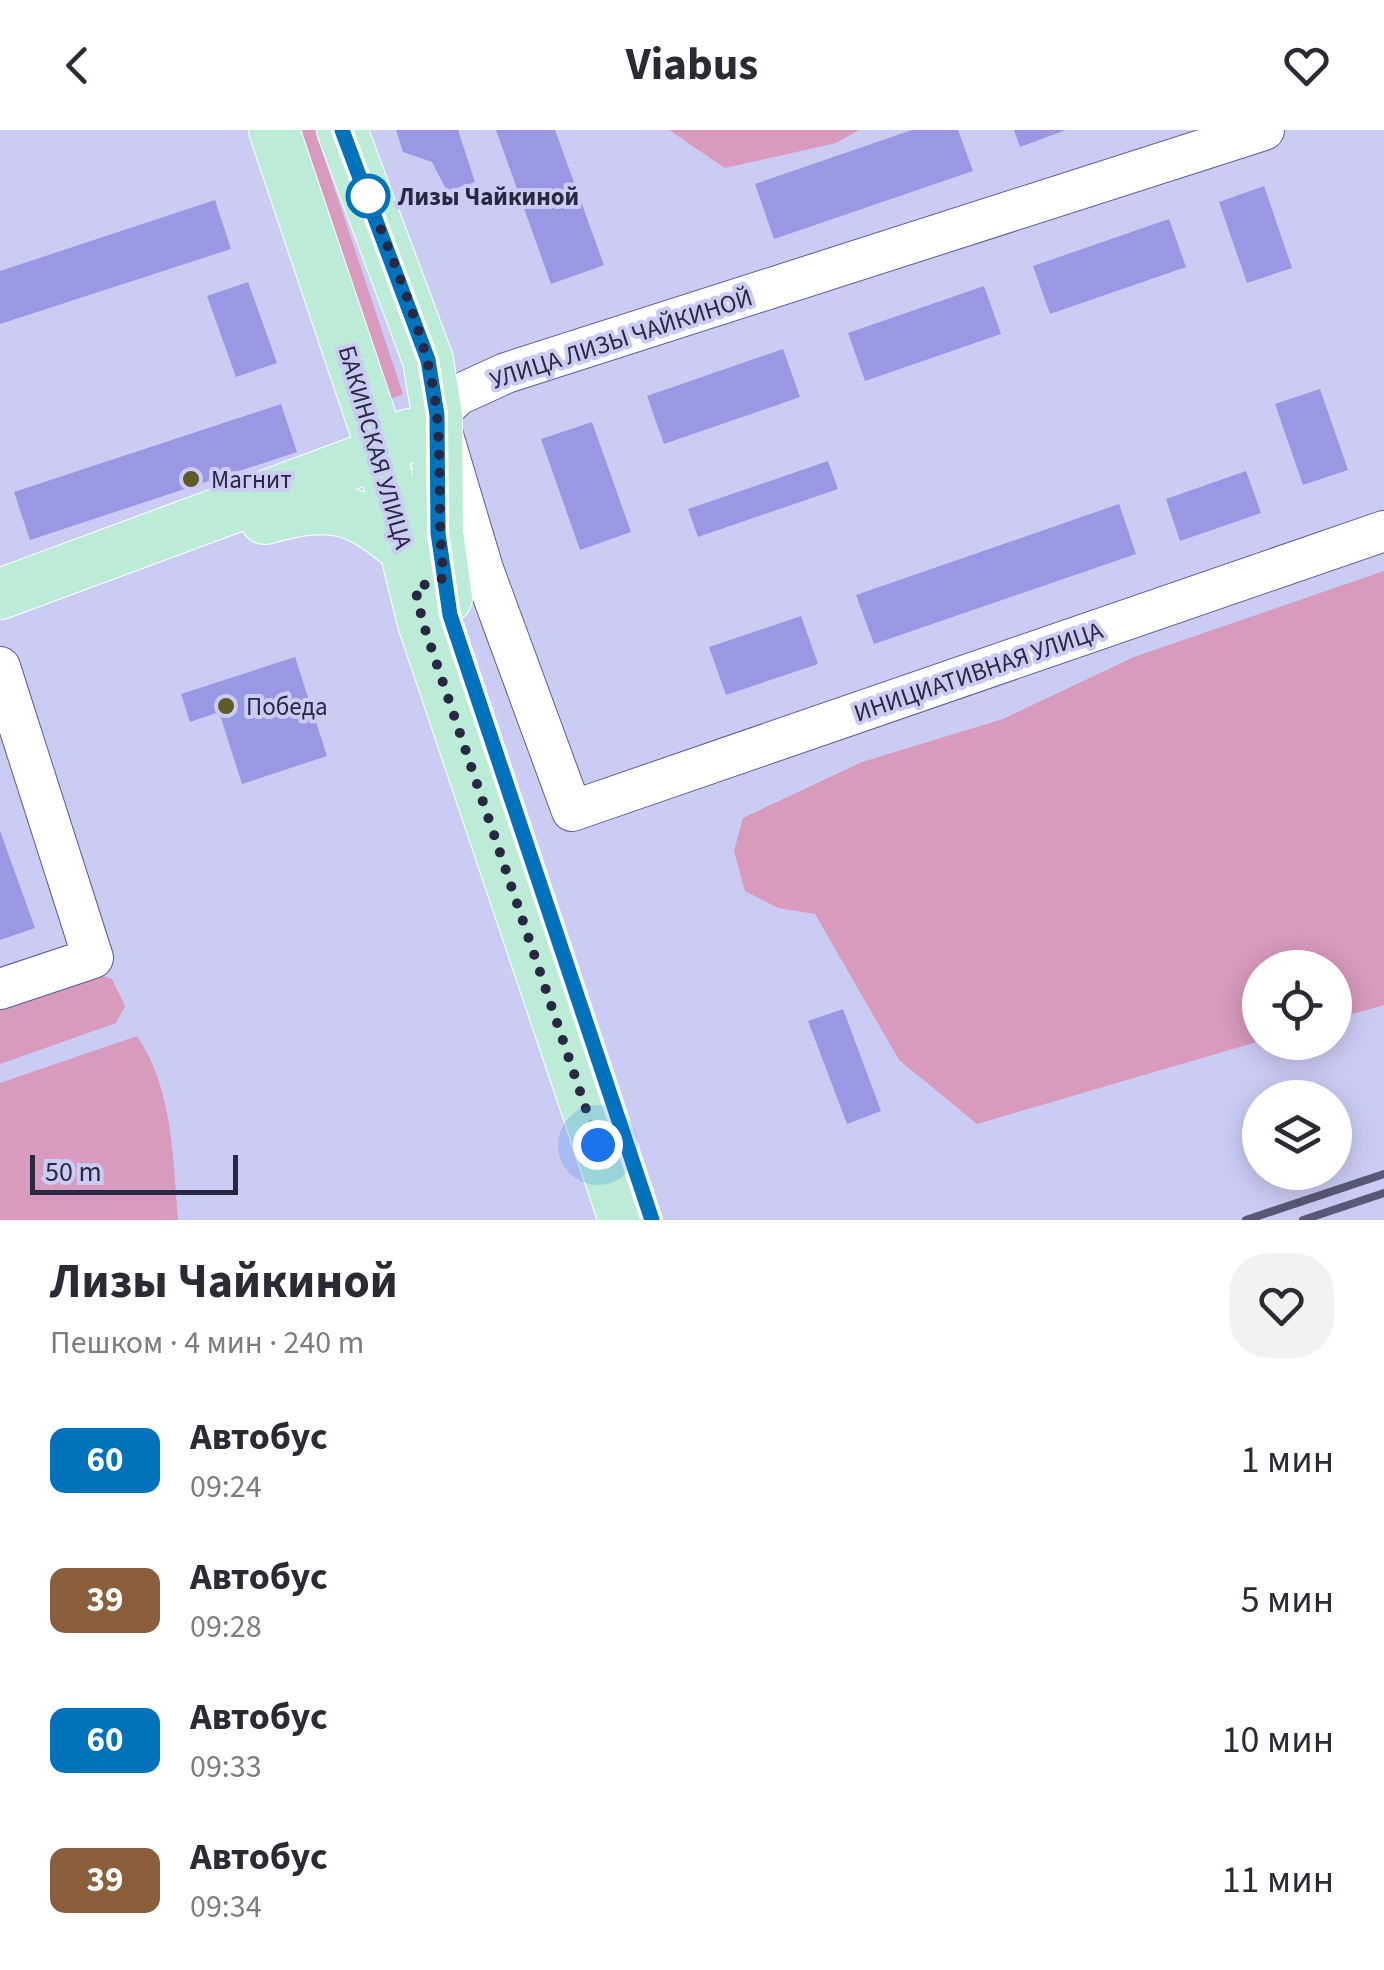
<!DOCTYPE html>
<html lang="ru">
<head>
<meta charset="utf-8">
<style>
	body { margin:0; font-family:"Source Sans 3",sans-serif; background:#f2f2f3; color:#2b2b33; height:100vh; display:flex; flex-direction:column; font-size:38px; white-space:nowrap }
	* { box-sizing:border-box; margin:0 }
	p { font-size:32px; color:#7c7c81 }
	.icon { flex:none; width:55px; height:55px; fill:none; stroke:currentColor; stroke-width:2; stroke-linecap:round; stroke-linejoin:round }
	.map { position:relative; height:1090px; overflow:hidden }
	.drawer { display:flex; flex-direction:column; background:#fff; flex:1 }
	.drawer>* { flex:none }
	.badge { padding:0 20px; border-radius:15px; font-size:35px; line-height:65px }
	.buttons { position:absolute; left:1242px; top:820px; display:grid; gap:20px }
	.buttons a { display:grid; place-items:center; width:110px; height:110px; border-radius:50%; background:#fff; box-shadow:0 5px 25px #0003; font-size:50px }
	.scale { position:absolute; left:30px; bottom:25px; width:208px; box-sizing:border-box; padding-left:10px; border:5px solid #292842; border-top:0; font-size:28px; line-height:35px; white-space:nowrap; color:#292842; -webkit-text-stroke:8px #cbccf4; paint-order:stroke }
	.you { position:absolute; width:50px; height:50px; margin:-25px; border:8px solid #fff; border-radius:50%; background:#1a73e8; box-shadow:0 0 0 15px #1a73e833 }
	.map>.badge { position:absolute; translate:-50% -50%; box-shadow:0 0 0 5px #fff }
	.round { display:grid; place-items:center; flex:none; width:105px; height:105px; border-radius:40px; background:#f2f2f3 }
	.head { display:flex; align-items:center; justify-content:space-between; height:170px; padding:0 50px }
	h1 { font-size:48px; font-weight:700; line-height:75px }
	ul { padding:0; list-style:none }
	li { display:flex; align-items:center; gap:30px; height:140px; padding:0 50px }
	li div { flex:1 }
	li b { display:block; font-size:38px }
	li em { font-style:normal }
	li .badge { min-width:110px; font-weight:700; text-align:center }
	header { display:flex; justify-content:space-between; align-items:center; height:130px; padding:0 50px; background:#fff; font-size:45px; font-weight:700 }
	.map>svg:first-child { display:block }
</style>
</head>
<body>
<header><svg class="icon" aria-label="back" viewBox="0 0 24 24"><path d="M15 5l-7 7 7 7"/></svg>Viabus<svg class="icon" aria-label="heart" viewBox="0 0 24 24"><path d="M12 20l-8-8c-3-5 5-10 8-4 3-6 11-1 8 4z"/></svg></header>
<div class="map">
<svg width="1384" height="1090" viewBox="0 0 1384 1090">
	<rect width="100%" height="100%" fill="#cbccf4"/>
	<path fill="#d89abd" d="M294,0H315L403,264L385,271Z
		M669,0H859L836,13L725,38Z
		M1384,441V875L1335,889V838H1260V911L977,994L899,930L815,784L778,778L745,761L734,721L743,688L862,632L1003,589L1134,527Z
		M103,846L112,849L125,876L116,893L0,934V878Z
		M137,906C173,959 173,1029 178,1090H0V953Z"/>
	<path fill="#9998e4" d="M396,0H458L475,52L447,61L432,32L403,22Z
		M496,0H555L604,135L551,154Z
		M912,0H958L973,41L774,109L755,54Z
		M1014,0H1066L1020,17Z
		M1264,56L1292,138L1247,153L1219,72Z
		M215,70L231,119L0,194V141Z
		M1169,89L1186,137L1050,184L1033,136Z
		M248,152L277,233L236,247L207,166Z
		M984,156L1001,204L865,251L848,203Z
		M783,219L800,267L664,314L647,266Z
		M1320,259L1348,340L1303,355L1275,274Z
		M281,274L297,322L30,410L14,362Z
		M592,292L631,402L580,420L541,309Z
		M828,331L838,359L698,407L688,379Z
		M1246,341L1261,383L1180,411L1166,369Z
		M1119,374L1136,424L874,514L856,465Z
		M801,486L818,534L726,565L709,517Z
		M295,527L327,626L242,654L219,582L190,592L181,564Z
		M0,701L35,798L0,810Z
		M843,879L881,981L847,994L808,891Z"/>
	<g fill="none" stroke-linecap="round" stroke-linejoin="round">
		<g stroke="#5d5b95" stroke-width="42">
			<path id="minor" d="M1264,0L506,243L458,265L437,285L483,439L572,681L1384,401
				M0,537L93,828L0,859"/>
		</g>
		<g stroke="#fff" stroke-width="52">
			<path id="major" d="M274,0L375,300L423,493L624,1090
				M342,0L428,230L437,285L438,403L447,468
				M265,389C332,370 356,377 408,422
				M0,464L381,323L409,304"/>
		</g>
		<use href="#minor" stroke="#fff" stroke-width="40"/>
		<use href="#major" stroke="#bcecd7" stroke-width="50"/>
		<path stroke="#595876" stroke-width="8" d="M1246,1090L1384,1044
			M1303,1090L1384,1063"/>
	</g>
	<g fill="none" stroke-linecap="round" stroke-linejoin="round">
		<g stroke="#fff" stroke-width="22">
			<path id="line" d="M342,0L428,230L437,285L438,403L450,485L652,1090"/>
		</g>
		<use href="#line" stroke="#0072bc" stroke-width="15"/>
		<path stroke="#292842" stroke-width="10" stroke-dasharray="0 18" d="M368,66C393,134 430,211 437,286C442,341 437,394 444,448L415,458L423,493L598,1015"/>
	</g>
	<circle fill="#fff" stroke="#0072bc" stroke-width="5" cx="368" cy="66" r="20"/>
	<g fill="#5f5b27" stroke="#cbccf4" stroke-width="4">
		<circle cx="191" cy="349" r="10"/>
		<circle cx="226" cy="576" r="10"/>
	</g>
	<g text-anchor="middle" stroke-width="8" stroke-linejoin="round" paint-order="stroke">
		<g font-size="25" font-weight="bold" fill="#292842" stroke="#cbccf4" text-anchor="start">
			<text x="398" y="75">Лизы Чайкиной</text>
		</g>
		<g font-size="25" fill="#292842" stroke="#cbccf4">
			<text transform="translate(621 208) rotate(-18)" y="9">УЛИЦА ЛИЗЫ ЧАЙКИНОЙ</text>
			<text transform="translate(376 317) rotate(74)" y="9">БАКИНСКАЯ УЛИЦА</text>
			<text transform="translate(978 541) rotate(-19)" y="9">ИНИЦИАТИВНАЯ УЛИЦА</text>
		</g>
		<g font-size="25" fill="#292842" stroke="#cbccf4" text-anchor="start">
			<text x="211" y="358">Магнит</text>
			<text x="246" y="585">Победа</text>
		</g>
	</g>
</svg>
<div class="buttons">
<a><svg class="icon" aria-label="locate" viewBox="0 0 24 24"><circle cx="12" cy="12" r="6"/><path d="M12 2v4M12 18v4M2 12h4M18 12h4"/></svg></a>
<a><svg class="icon" aria-label="layers" viewBox="0 0 24 24"><path d="M12 4l9 5-9 5-9-5zM3 14l9 5 9-5"/></svg></a>
</div>
<div class="scale">50 m</div>
<div class="you" style="left:598px;top:1015px"></div>
</div>
<section class="drawer">
<div class="head"><div><h1>Лизы Чайкиной</h1><p>Пешком · 4 мин · 240 m</p></div><a class="round"><svg class="icon" aria-label="heart" viewBox="0 0 24 24"><path d="M12 20l-8-8c-3-5 5-10 8-4 3-6 11-1 8 4z"/></svg></a></div>
<ul>
<li><span class="badge" style="background:#0072bc;color:#fff">60</span><div><b>Автобус</b><p>09:24</p></div><em>1 мин</em></li>
<li><span class="badge" style="background:#8b5e3c;color:#fff">39</span><div><b>Автобус</b><p>09:28</p></div><em>5 мин</em></li>
<li><span class="badge" style="background:#0072bc;color:#fff">60</span><div><b>Автобус</b><p>09:33</p></div><em>10 мин</em></li>
<li><span class="badge" style="background:#8b5e3c;color:#fff">39</span><div><b>Автобус</b><p>09:34</p></div><em>11 мин</em></li>
</ul>
</section>
</body>
</html>
